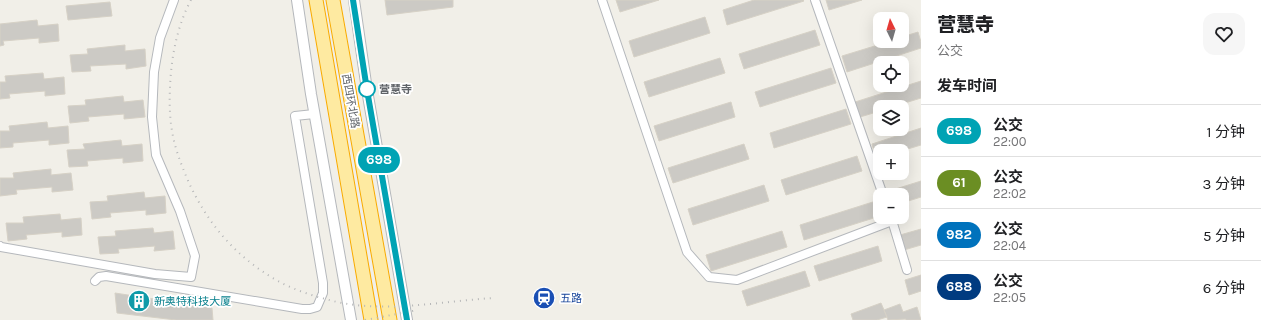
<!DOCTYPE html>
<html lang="zh">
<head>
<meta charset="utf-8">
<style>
	body { margin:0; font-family:Karla,"Noto Sans SC",sans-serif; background:#f6f6f6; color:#202124; height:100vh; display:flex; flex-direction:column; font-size:15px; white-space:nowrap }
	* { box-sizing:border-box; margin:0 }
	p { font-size:13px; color:#757577 }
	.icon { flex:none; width:22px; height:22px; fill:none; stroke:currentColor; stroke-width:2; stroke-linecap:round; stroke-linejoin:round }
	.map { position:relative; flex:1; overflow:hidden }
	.side { display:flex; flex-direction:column; background:#fff; width:340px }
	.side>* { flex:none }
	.badge { padding:0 8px; border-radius:13px; font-size:14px; line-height:26px }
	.needle { width:26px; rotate:355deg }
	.tools { position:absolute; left:873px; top:12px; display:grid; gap:8px }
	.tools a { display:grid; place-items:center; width:36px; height:36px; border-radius:8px; background:#fff; box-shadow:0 4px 16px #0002; font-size:20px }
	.map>.badge { position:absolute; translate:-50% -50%; box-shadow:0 0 0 2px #fff }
	h2 { padding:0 16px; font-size:15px; line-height:36px }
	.round { display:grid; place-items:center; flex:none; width:42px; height:42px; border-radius:12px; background:#f6f6f6 }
	.summary { display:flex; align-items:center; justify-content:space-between; height:68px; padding:0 16px }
	h1 { font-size:19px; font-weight:800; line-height:30px }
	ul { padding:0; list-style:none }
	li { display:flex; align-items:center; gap:12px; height:52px; padding:0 16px; border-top:1px solid #e0e0e0 }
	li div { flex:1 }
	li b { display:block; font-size:15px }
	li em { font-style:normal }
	li .badge { min-width:44px; font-weight:700; text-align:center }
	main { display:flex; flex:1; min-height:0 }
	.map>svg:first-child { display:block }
</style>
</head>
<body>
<main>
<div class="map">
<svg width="921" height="320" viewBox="0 0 921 320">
	<rect width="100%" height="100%" fill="#f1efe8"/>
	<path fill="#cccac5" stroke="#d6d1c6" d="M385,0H453V7L387,15Z
		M616,0H659L620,12Z
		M754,0H803L804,1L727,25L723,10Z
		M826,0H862L829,10Z
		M110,2L112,16L68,20L66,6Z
		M705,17L710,33L634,57L629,41Z
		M37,20L38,26L58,24L59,41L39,43V38L3,41L4,45L0,46V24Z
		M815,30L820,45L744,69L739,54Z
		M918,32L921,42V48L847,72L842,56L891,41H902V37Z
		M125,45V51L145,49L146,66L126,69V64L90,66L91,71L72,72L70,55L88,54L87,49Z
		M720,58L725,73L649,97L644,82Z
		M831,68L836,83L760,107L755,92Z
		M43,73L44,79L64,77L65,94L45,96V91L9,94L10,98L0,99V82H6L5,76Z
		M921,81V98L892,107H880V111L860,117L855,102Z
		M123,96L124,102L143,100L145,117L124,119V114L88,117L89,121L70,123L68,106L86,105L85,100Z
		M731,102L735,117L659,141L654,126Z
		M846,109L851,124L774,148L770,133Z
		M47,122L48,128L68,126L69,143L49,145V140L13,143V147L0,148V131H10L9,126Z
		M921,128V145L901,151H880V158L876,159L872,144Z
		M121,140L122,146L142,144L143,161L123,163V158L87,161L88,166L69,167L67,150L85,149L83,144Z
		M744,144L749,159L673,183L668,168Z
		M857,156L862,171L786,195L781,180Z
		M51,169V175L71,173L73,190L52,192V187L16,190L17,194L0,196V178H14L13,173Z
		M921,181V197L902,203V195H887L886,192Z
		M764,185L769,201L693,225L688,209Z
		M144,192L145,198L165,196L166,213L146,215V210L110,213L111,217L92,219L90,202L108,201L107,196Z
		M876,201L880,216L804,240L800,225Z
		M60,214L61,220L81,218L82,235L62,237V232L26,235L27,239L8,241L6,223H24L23,217Z
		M153,228L154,233L173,231L175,249L154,251L155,246L118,249L119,253L100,254L98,237L116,236L115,231Z
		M921,229V245L904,250L900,235Z
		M782,231L787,247L711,271L706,255Z
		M878,246L882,261L819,281L814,266Z
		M805,271L810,286L747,306L742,291Z
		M921,275V291L909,295L905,280Z
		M115,293L212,308L213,320H176L117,313Z
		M881,303L887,317L877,320H853L851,314Z
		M900,304L903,312L917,307L921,320H906V319L888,320L884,310Z"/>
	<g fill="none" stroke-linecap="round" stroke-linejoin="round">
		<g stroke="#b5b8bc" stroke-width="10">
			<path id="minor" d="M602,0L687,252L709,277L737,280L892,221
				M815,0L883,195
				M891,217L907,270
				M0,246L1,247L155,274L191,277L195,256L180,211L156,155L152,117L154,72L160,38L174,0
				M95,281L99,277L106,276L302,309H310L317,307L323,293V283L295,116L314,114"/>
		</g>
		<g stroke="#b5b8bc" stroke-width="12">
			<path id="tertiary" d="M297,0L311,94L351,320
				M354,0L367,90L407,320"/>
		</g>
		<g stroke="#f9ab00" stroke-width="15">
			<path id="trunk" d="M316,0L371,320
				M333,0L390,320"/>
		</g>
		<use href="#minor" stroke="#fff" stroke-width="8"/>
		<use href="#tertiary" stroke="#fff" stroke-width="10"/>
		<use href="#trunk" stroke="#feeaa1" stroke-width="13"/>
		<path stroke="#b6b7b8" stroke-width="2" stroke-dasharray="1 5" stroke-linecap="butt" d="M191,0C177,26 171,58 170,88C169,107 170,126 175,145C178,156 182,166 186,176C205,221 235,257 278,281C296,291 317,297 337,302C389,313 442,301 494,298
			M365,320L418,310"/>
	</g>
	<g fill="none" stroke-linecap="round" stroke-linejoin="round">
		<g stroke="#fff" stroke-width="9">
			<path id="line" d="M353,0L367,90L407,320"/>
		</g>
		<use href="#line" stroke="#00a3b4" stroke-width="6"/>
	</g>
	<defs>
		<g id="station-disc" transform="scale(1.15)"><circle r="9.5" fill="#1a4fb4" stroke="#fff"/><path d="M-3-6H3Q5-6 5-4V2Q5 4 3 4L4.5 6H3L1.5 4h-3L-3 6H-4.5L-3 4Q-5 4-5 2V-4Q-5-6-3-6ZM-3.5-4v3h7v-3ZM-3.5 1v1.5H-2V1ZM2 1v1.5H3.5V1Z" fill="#fff"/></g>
		<g id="building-disc" transform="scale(1.15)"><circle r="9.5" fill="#0f9aa8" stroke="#fff"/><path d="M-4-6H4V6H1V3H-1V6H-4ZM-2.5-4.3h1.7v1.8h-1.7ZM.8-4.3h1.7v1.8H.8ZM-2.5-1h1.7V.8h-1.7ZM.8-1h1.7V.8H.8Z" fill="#fff"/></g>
	</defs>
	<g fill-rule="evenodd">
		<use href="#station-disc" x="544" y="298"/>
		<use href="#building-disc" x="139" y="301"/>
	</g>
	<circle fill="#fff" stroke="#00a3b4" stroke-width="2" cx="367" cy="89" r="8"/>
	<g text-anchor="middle" stroke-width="3.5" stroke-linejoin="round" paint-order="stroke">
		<g font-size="11" font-weight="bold" fill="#5f6368" stroke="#fff" text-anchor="start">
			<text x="379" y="93">营慧寺</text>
		</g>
		<g font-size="11" fill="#5f6368" stroke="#fff">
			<text transform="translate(351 101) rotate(80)" y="4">西四环北路</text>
		</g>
		<g font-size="11" fill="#164399" stroke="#fff" text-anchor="start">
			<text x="560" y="302">五路</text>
		</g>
		<g font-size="11" fill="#0d838f" stroke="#fff" text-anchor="start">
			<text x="154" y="305">新奥特科技大厦</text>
		</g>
	</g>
</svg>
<div class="tools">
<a><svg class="needle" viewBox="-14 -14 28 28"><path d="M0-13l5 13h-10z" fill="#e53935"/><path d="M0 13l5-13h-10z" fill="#757577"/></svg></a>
<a><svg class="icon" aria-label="locate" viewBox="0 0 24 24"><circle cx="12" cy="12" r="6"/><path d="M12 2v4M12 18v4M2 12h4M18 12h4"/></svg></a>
<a><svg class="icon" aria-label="layers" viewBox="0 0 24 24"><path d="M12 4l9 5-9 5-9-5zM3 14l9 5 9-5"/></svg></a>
<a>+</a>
<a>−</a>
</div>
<b class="badge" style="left:379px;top:160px;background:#00a3b4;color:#fff">698</b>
</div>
<section class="side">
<div class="summary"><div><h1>营慧寺</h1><p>公交</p></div><a class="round"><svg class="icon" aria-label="heart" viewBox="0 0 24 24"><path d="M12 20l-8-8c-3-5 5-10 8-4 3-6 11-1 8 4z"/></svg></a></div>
<h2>发车时间</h2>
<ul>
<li><span class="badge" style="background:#00a3b4;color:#fff">698</span><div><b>公交</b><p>22:00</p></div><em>1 分钟</em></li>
<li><span class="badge" style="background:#6b8e23;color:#fff">61</span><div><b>公交</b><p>22:02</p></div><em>3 分钟</em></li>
<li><span class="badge" style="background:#0072bc;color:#fff">982</span><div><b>公交</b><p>22:04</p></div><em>5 分钟</em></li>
<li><span class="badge" style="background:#003b80;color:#fff">688</span><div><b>公交</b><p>22:05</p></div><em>6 分钟</em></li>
</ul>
</section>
</main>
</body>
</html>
